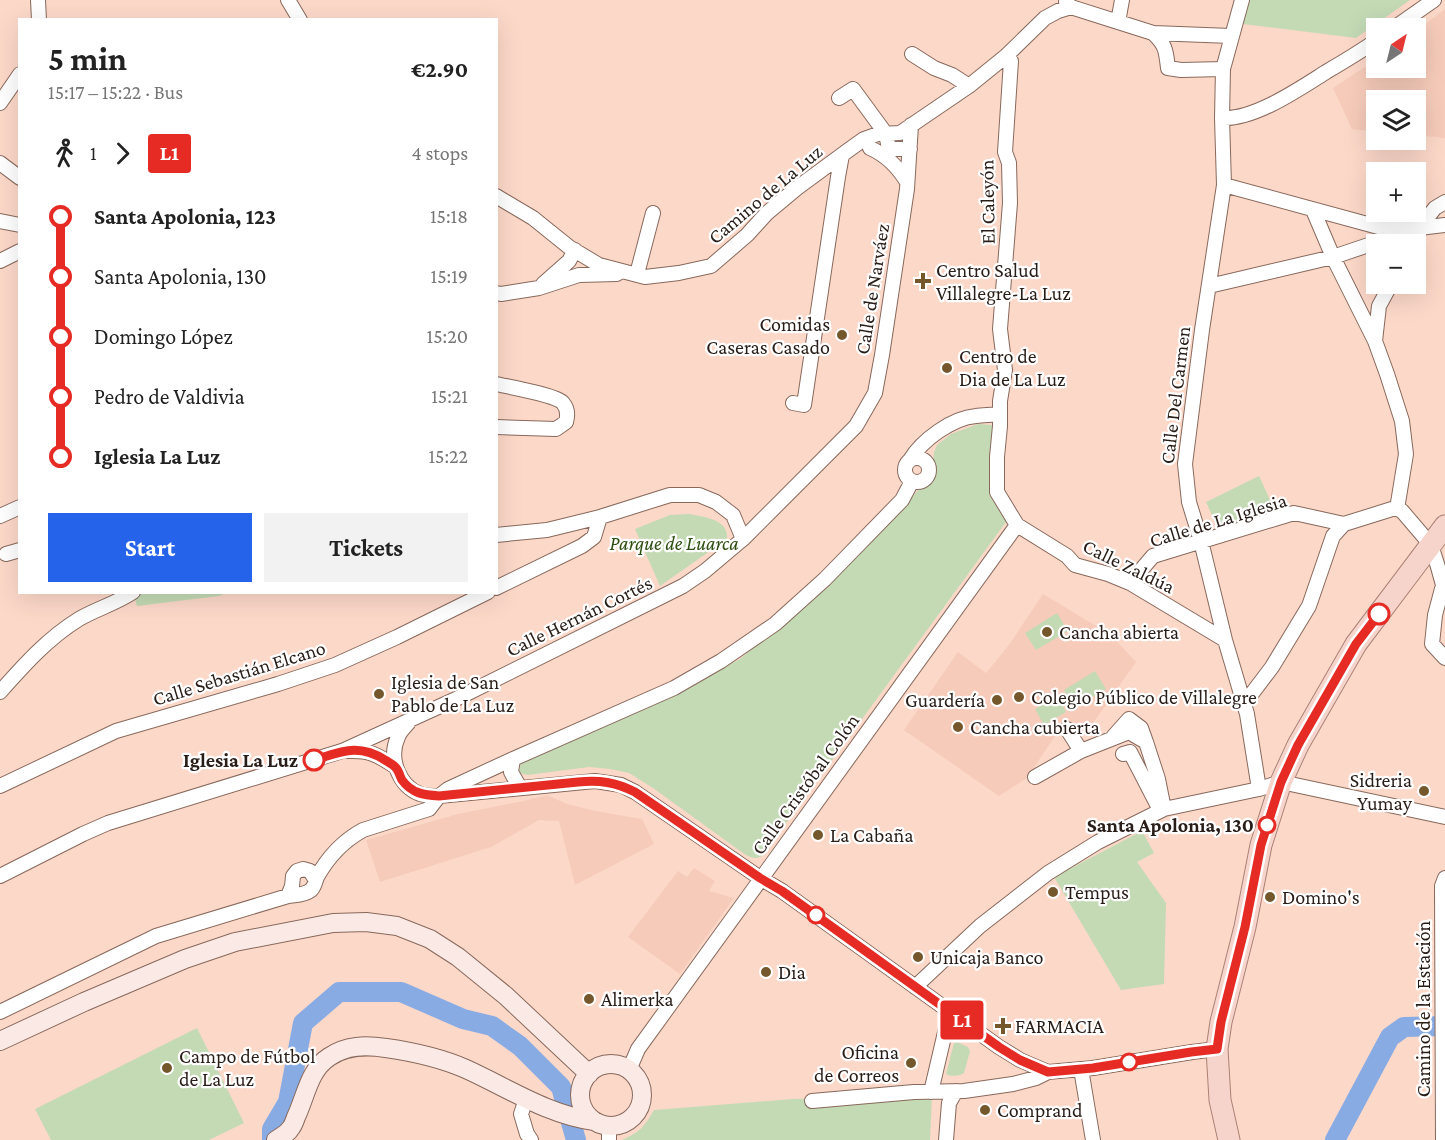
<!DOCTYPE html>
<html lang="en">
<head>
<meta charset="utf-8">
<style>
	body { margin:0; font-family:"Crimson Pro",serif; background:#f2f2f2; color:#222; height:100vh; display:flex; flex-direction:column; font-size:22px; white-space:nowrap }
	* { box-sizing:border-box; margin:0 }
	p { font-size:20px; color:#767676 }
	.icon { flex:none; width:33px; height:33px; fill:none; stroke:currentColor; stroke-width:2; stroke-linecap:round; stroke-linejoin:round }
	.map { position:relative; flex:1; overflow:hidden }
	.panel { position:absolute; left:18px; top:18px; width:480px; height:576px; display:flex; flex-direction:column; background:#fff; border-radius:0px; box-shadow:0 6px 24px #0002 }
	.panel>* { flex:none }
	.badge { padding:0 12px; border-radius:4px; font-size:21px; line-height:39px }
	.needle { width:39px; rotate:35deg }
	.controls { position:absolute; left:1366px; top:18px; display:grid; gap:12px }
	.controls a { display:grid; place-items:center; width:60px; height:60px; border-radius:0px; background:#fff; box-shadow:0 6px 24px #0002; font-size:30px }
	.map>.badge { position:absolute; translate:-50% -50%; box-shadow:0 0 0 3px #fff }
	.legs { display:flex; align-items:center; gap:9px; height:66px; padding:0 30px; font-size:20px }
	.legs p { margin-inline-start:auto }
	.overview { display:flex; align-items:center; justify-content:space-between; height:102px; padding:0 30px }
	h1 { font-size:33px; font-weight:700; line-height:45px }
	.cta { display:flex; gap:12px; margin-top:auto; padding:12px 30px }
	.cta a { flex:1; height:69px; border-radius:0px; background:#2563eb; color:#fff; font-size:24px; font-weight:700; line-height:69px; text-align:center }
	.cta a+a { background:#f2f2f2; color:#222 }
	ul { padding:0 30px; list-style:none }
	li { display:flex; align-items:center; gap:21px; height:60px; font-size:22px }
	li i { display:grid; place-items:center; width:9px; height:100%; margin:0 8px; background:currentColor }
	li i::after { content:''; width:15px; height:15px; margin:-8px; border:4px solid; border-radius:50%; background:#fff }
	li p { margin-inline-start:auto }
	li:first-child i { background:linear-gradient(#0000 50%,currentColor 0) }
	li:last-child i { background:linear-gradient(currentColor 50%,#0000 0) }
	.map>svg:first-child { display:block }
</style>
</head>
<body>
<div class="map">
<svg width="1445" height="1140" viewBox="0 0 1445 1140">
	<rect width="100%" height="100%" fill="#fcd8c9"/>
	<path fill="#f6cbba" d="M1445,9V138L1416,135V100H1377V132L1352,129L1333,88L1377,59V68H1416V31Z
		M1043,594L1111,635L1136,662L1086,733L1065,721L1027,778L999,796L904,730L958,652L986,673L1009,645Z
		M547,795L567,804L595,811L642,819L654,844L575,885L559,821L539,820L491,847L380,882L366,840L458,814L523,801Z
		M694,868L715,881L709,891L734,898L680,974L628,937L678,871L687,877Z"/>
	<path fill="#c3dab5" d="M1250,0H1410L1356,38L1243,24Z
		M978,424L992,425L996,429C994,444 987,474 991,487C994,500 1008,508 1006,522L762,856C755,860 749,857 743,853L653,788L629,773L610,769L589,767L528,775L520,773L519,769L522,761L674,693L740,659L834,580L922,486L932,474L934,452L937,445L951,434Z
		M1259,476L1272,504L1219,530L1206,502Z
		M689,514C704,517 729,519 727,539L660,586L635,529L670,515Z
		M133,592L227,593L219,596L137,606Z
		M1057,613L1068,631L1036,650L1025,633Z
		M1095,671L1106,689L1074,708L1064,690Z
		M1057,696L1066,712L1044,725L1035,709Z
		M1142,831L1154,853L1137,862L1166,903L1164,984L1121,990L1054,877Z
		M197,1028L244,1123L209,1140H51L35,1109Z
		M957,1042L968,1047L970,1051L964,1073C960,1076 950,1077 946,1074L954,1043Z
		M932,1095L930,1140H622C640,1132 644,1127 654,1110L793,1099Z"/>
	<g fill="none" stroke-linecap="round" stroke-linejoin="round">
		<path stroke="#89abe4" stroke-width="20" d="M272,1140V1129L288,1102L303,1023L339,992H401L463,1019L492,1026L520,1046L561,1087L576,1140
			M1335,1140L1390,1037L1404,1027L1445,1026"/>
		<g stroke="#88695c" stroke-width="16">
			<path id="street" d="M38,0L39,20
				M288,0L300,20
				M1242,0L1223,69L1222,118L1224,185L1202,330L1185,464L1189,502L1201,541L1225,640L1247,714L1259,789
				M1066,2L1071,7L1153,33L1231,36
				M1118,22L1122,0
				M1394,28L1434,0
				M1153,33C1166,45 1166,51 1168,68L1181,70L1223,69
				M912,54L934,68L952,75L969,86
				M1006,56L1011,61L1005,152L1009,163L1010,203L1000,329L1005,370L1000,401V426L997,457V492L1017,525L1067,556L1075,565L1108,574L1130,583L1225,640
				M839,98L853,89L886,134L889,149H910
				M0,103L20,74
				M1222,118C1254,120 1299,89 1326,72C1343,62 1360,52 1377,40
				M870,148C886,155 898,167 907,182
				M0,163L20,178
				M1224,185L1382,228H1419L1445,225
				M496,196L533,218L569,247L599,265L645,277L679,273L711,266L747,235L767,213L797,188L850,149L864,139L878,134L900,133L969,86L1006,56L1045,18L1058,11L1071,7
				M1313,210L1333,257L1375,341
				M0,221L20,225
				M1410,244L1419,228
				M0,261L20,251
				M637,274L653,213
				M543,284L569,261L575,250
				M1391,284L1379,306L1375,341L1387,374L1402,421L1406,454L1397,509
				M1209,286L1333,257L1419,228L1435,208L1445,202
				M496,293L501,294L539,288L579,275L617,274
				M496,384C509,387 556,395 563,403C568,409 568,415 566,422L556,429L496,427
				M793,403L804,405L838,177L842,155
				M905 470a12 12 0 1 1 24 0a12 12 0 1 1-24 0Z
				M910,460C922,440 952,418 976,416C983,415 991,415 999,414
				M1397,509L1402,511L1431,545L1438,567L1443,585L1435,615L1432,644L1445,658
				M0,516L20,507
				M496,535L547,530L600,517L670,495H699L716,502L733,515L743,539
				M6,554L20,550
				M1130,583L1153,556L1294,513L1344,524L1392,509H1397
				M496,588L582,546L594,537L600,517
				M0,692C24,665 48,638 79,619C96,609 117,603 133,592
				M1244,704L1272,667L1309,606L1333,536L1344,524
				M409,722C405,727 400,731 398,737C388,758 399,786 420,794C426,796 433,796 439,796L595,781L621,785L635,792L760,878L782,891L999,1047L1020,1060L1048,1072
				M1067,729L1081,751
				M1113,737L1129,719L1141,728L1146,742
				M348,751C371,750 377,755 396,767
				M1123,754L1130,752L1159,808
				M513,759L511,772L520,788
				M1035,777L1081,751L1129,732L1146,742L1158,779L1164,809
				M0,786L116,731L278,684L335,665L397,637L488,592
				M0,876L83,834L108,823L342,751L458,698L683,586L705,571L743,539L856,426L875,393L882,355L907,189L911,125
				M288,896L292,886L293,876L297,871L303,869L310,871L315,879
				M915,987L980,926L1048,873L1098,842L1164,809L1259,789L1281,782L1445,817
				M0,1012L156,936L288,896C295,895 305,895 311,890C315,886 315,882 317,877C328,857 343,841 363,830L429,809L439,796L448,789L513,759L674,688L721,661L775,624L825,579L902,500L912,481
				M1081,1069L1093,1140
				M629,1070L638,1049L1017,525
				M931,1092L950,1011
				M526,1099L521,1114L527,1134L531,1140
				M812,1101L914,1092L964,1091L1013,1084L1036,1078L1048,1072L1093,1068L1192,1052L1217,1049
				M609,1140V1126
				M946,1140L949,1103L956,1091
				M1443,1140L1442,886L1445,878"/>
		</g>
		<g stroke="#88695c" stroke-width="20">
			<path id="secondary" d="M0,1041L84,1002L185,959L235,942L333,923L366,922L397,926L430,939L458,957L506,996L589,1074
				M580 1095a31 31 0 1 1 62 0a31 31 0 1 1-62 0Z
				M276,1140C281,1137 287,1134 290,1129C293,1126 295,1120 296,1117C306,1096 309,1070 329,1057C346,1045 366,1045 386,1048C414,1052 441,1058 466,1069C508,1088 548,1115 594,1121"/>
		</g>
		<g stroke="#ac8175" stroke-width="23">
			<path id="primary" d="M1229,1140L1220,1100L1217,1049L1221,1022L1245,927L1261,845L1281,782L1298,745L1356,644L1445,526"/>
		</g>
		<use href="#street" stroke="#fff" stroke-width="14"/>
		<use href="#secondary" stroke="#fbe9e5" stroke-width="18"/>
		<use href="#primary" stroke="#f7d4cb" stroke-width="21"/>
	</g>
	<g fill="none" stroke-linecap="round" stroke-linejoin="round">
		<g stroke="#fff" stroke-width="14">
			<path id="line-1" d="M314,760C341,752 358,743 385,760C388,762 394,765 396,768C399,771 400,777 402,780C412,794 425,795 439,796L578,782C600,780 615,782 635,792L760,878L782,891L999,1047L1020,1060L1048,1072L1093,1068L1191,1052L1217,1049L1221,1022L1245,927L1261,845L1281,782L1298,745L1356,644L1379,614"/>
		</g>
		<use href="#line-1" stroke="#e62b24" stroke-width="9"/>
	</g>
	<g fill="#74582b" stroke="#fff" stroke-width="2">
		<path d="M920 272h6v6h6v6h-6v6h-6v-6h-6v-6h6z"/>
		<circle cx="842" cy="335" r="6"/>
		<circle cx="947" cy="368" r="6"/>
		<circle cx="1047" cy="632" r="6"/>
		<circle cx="379" cy="694" r="6"/>
		<circle cx="1019" cy="697" r="6"/>
		<circle cx="997" cy="700" r="6"/>
		<circle cx="958" cy="727" r="6"/>
		<circle cx="1424" cy="791" r="6"/>
		<circle cx="818" cy="835" r="6"/>
		<circle cx="1053" cy="892" r="6"/>
		<circle cx="1270" cy="897" r="6"/>
		<circle cx="918" cy="957" r="6"/>
		<circle cx="766" cy="972" r="6"/>
		<circle cx="589" cy="999" r="6"/>
		<path d="M1000 1017h6v6h6v6h-6v6h-6v-6h-6v-6h6z"/>
		<circle cx="911" cy="1063" r="6"/>
		<circle cx="167" cy="1068" r="6"/>
		<circle cx="985" cy="1110" r="6"/>
	</g>
	<g fill="#fff" stroke="#e62b24" stroke-width="3">
		<circle cx="1379" cy="614" r="10"/>
		<circle cx="314" cy="760" r="10"/>
		<circle cx="1267" cy="825" r="8"/>
		<circle cx="816" cy="915" r="8"/>
		<circle cx="1129" cy="1062" r="8"/>
	</g>
	<g text-anchor="middle" stroke-width="4.5" stroke-linejoin="round" paint-order="stroke">
		<g font-size="20" fill="#291d17" stroke="#fff">
			<text transform="translate(765 194) rotate(-40)" y="7">Camino de La Luz</text>
			<text transform="translate(987 202) rotate(-91)" y="7">El Caleyón</text>
			<text transform="translate(872 289) rotate(-81)" y="7">Calle de Narváez</text>
			<text transform="translate(1175 395) rotate(-83)" y="7">Calle Del Carmen</text>
			<text transform="translate(1218 520) rotate(-17)" y="7">Calle de La Iglesia</text>
			<text transform="translate(1129 566) rotate(26)" y="7">Calle Zaldúa</text>
			<text transform="translate(579 616) rotate(-26)" y="7">Calle Hernán Cortés</text>
			<text transform="translate(239 673) rotate(-17)" y="7">Calle Sebastián Elcano</text>
			<text transform="translate(805 784) rotate(-54)" y="7">Calle Cristóbal Colón</text>
			<text transform="translate(1423 1009) rotate(-90)" y="7">Camino de la Estación</text>
		</g>
		<g font-size="20" fill="#291d17" stroke="#fff" text-anchor="start">
			<text x="936" y="277">Centro Salud<tspan x="936" dy="23">Villalegre-La Luz</tspan></text>
			<text x="830" y="331" text-anchor="end">Comidas<tspan x="830" dy="23">Caseras Casado</tspan></text>
			<text x="959" y="363">Centro de<tspan x="959" dy="23">Dia de La Luz</tspan></text>
			<text x="1059" y="639">Cancha abierta</text>
			<text x="391" y="689">Iglesia de San<tspan x="391" dy="23">Pablo de La Luz</tspan></text>
			<text x="1031" y="704">Colegio Público de Villalegre</text>
			<text x="985" y="707" text-anchor="end">Guardería</text>
			<text x="970" y="734">Cancha cubierta</text>
			<text x="1412" y="787" text-anchor="end">Sidreria<tspan x="1412" dy="23">Yumay</tspan></text>
			<text x="830" y="842">La Cabaña</text>
			<text x="1065" y="899">Tempus</text>
			<text x="1282" y="904">Domino's</text>
			<text x="930" y="964">Unicaja Banco</text>
			<text x="778" y="979">Dia</text>
			<text x="601" y="1006">Alimerka</text>
			<text x="1015" y="1033">FARMACIA</text>
			<text x="899" y="1059" text-anchor="end">Oficina<tspan x="899" dy="23">de Correos</tspan></text>
			<text x="179" y="1063">Campo de Fútbol<tspan x="179" dy="23">de La Luz</tspan></text>
			<text x="997" y="1117">Comprand</text>
		</g>
		<g font-size="20" font-style="italic" fill="#2d4e11" stroke="#fff">
			<text x="674" y="550">Parque de Luarca</text>
		</g>
		<g font-size="20" font-weight="bold" fill="#291d17" stroke="#fff" text-anchor="end">
			<text x="298" y="767">Iglesia La Luz</text>
			<text x="1254" y="832">Santa Apolonia, 130</text>
		</g>
	</g>
</svg>
<div class="controls">
<a><svg class="needle" viewBox="-14 -14 28 28"><path d="M0-13l5 13h-10z" fill="#e53935"/><path d="M0 13l5-13h-10z" fill="#767676"/></svg></a>
<a><svg class="icon" aria-label="layers" viewBox="0 0 24 24"><path d="M12 4l9 5-9 5-9-5zM3 14l9 5 9-5"/></svg></a>
<a>+</a>
<a>−</a>
</div>
<b class="badge" style="left:962px;top:1020px;background:#e62b24;color:#fff">L1</b>
<section class="panel">
<div class="overview"><div><h1>5 min</h1><p>15:17 – 15:22 · Bus</p></div><b>€2.90</b></div>
<div class="legs"><svg class="icon" aria-label="walk" viewBox="0 0 24 24"><circle cx="13" cy="4" r="2"/><path d="M13 8l-2 6 4 7M11 14l-3 7M7 12l3-4h3l4 4"/></svg>1<svg class="icon" aria-label="forward" viewBox="0 0 24 24"><path d="M9 5l7 7-7 7"/></svg><b class="badge" style="background:#e62b24;color:#fff">L1</b><p>4 stops</p></div>
<ul>
<li><i style="color:#e62b24"></i><b>Santa Apolonia, 123</b><p>15:18</p></li>
<li><i style="color:#e62b24"></i><span>Santa Apolonia, 130</span><p>15:19</p></li>
<li><i style="color:#e62b24"></i><span>Domingo López</span><p>15:20</p></li>
<li><i style="color:#e62b24"></i><span>Pedro de Valdivia</span><p>15:21</p></li>
<li><i style="color:#e62b24"></i><b>Iglesia La Luz</b><p>15:22</p></li>
</ul>
<div class="cta"><a>Start</a><a>Tickets</a></div>
</section>
</div>
</body>
</html>
